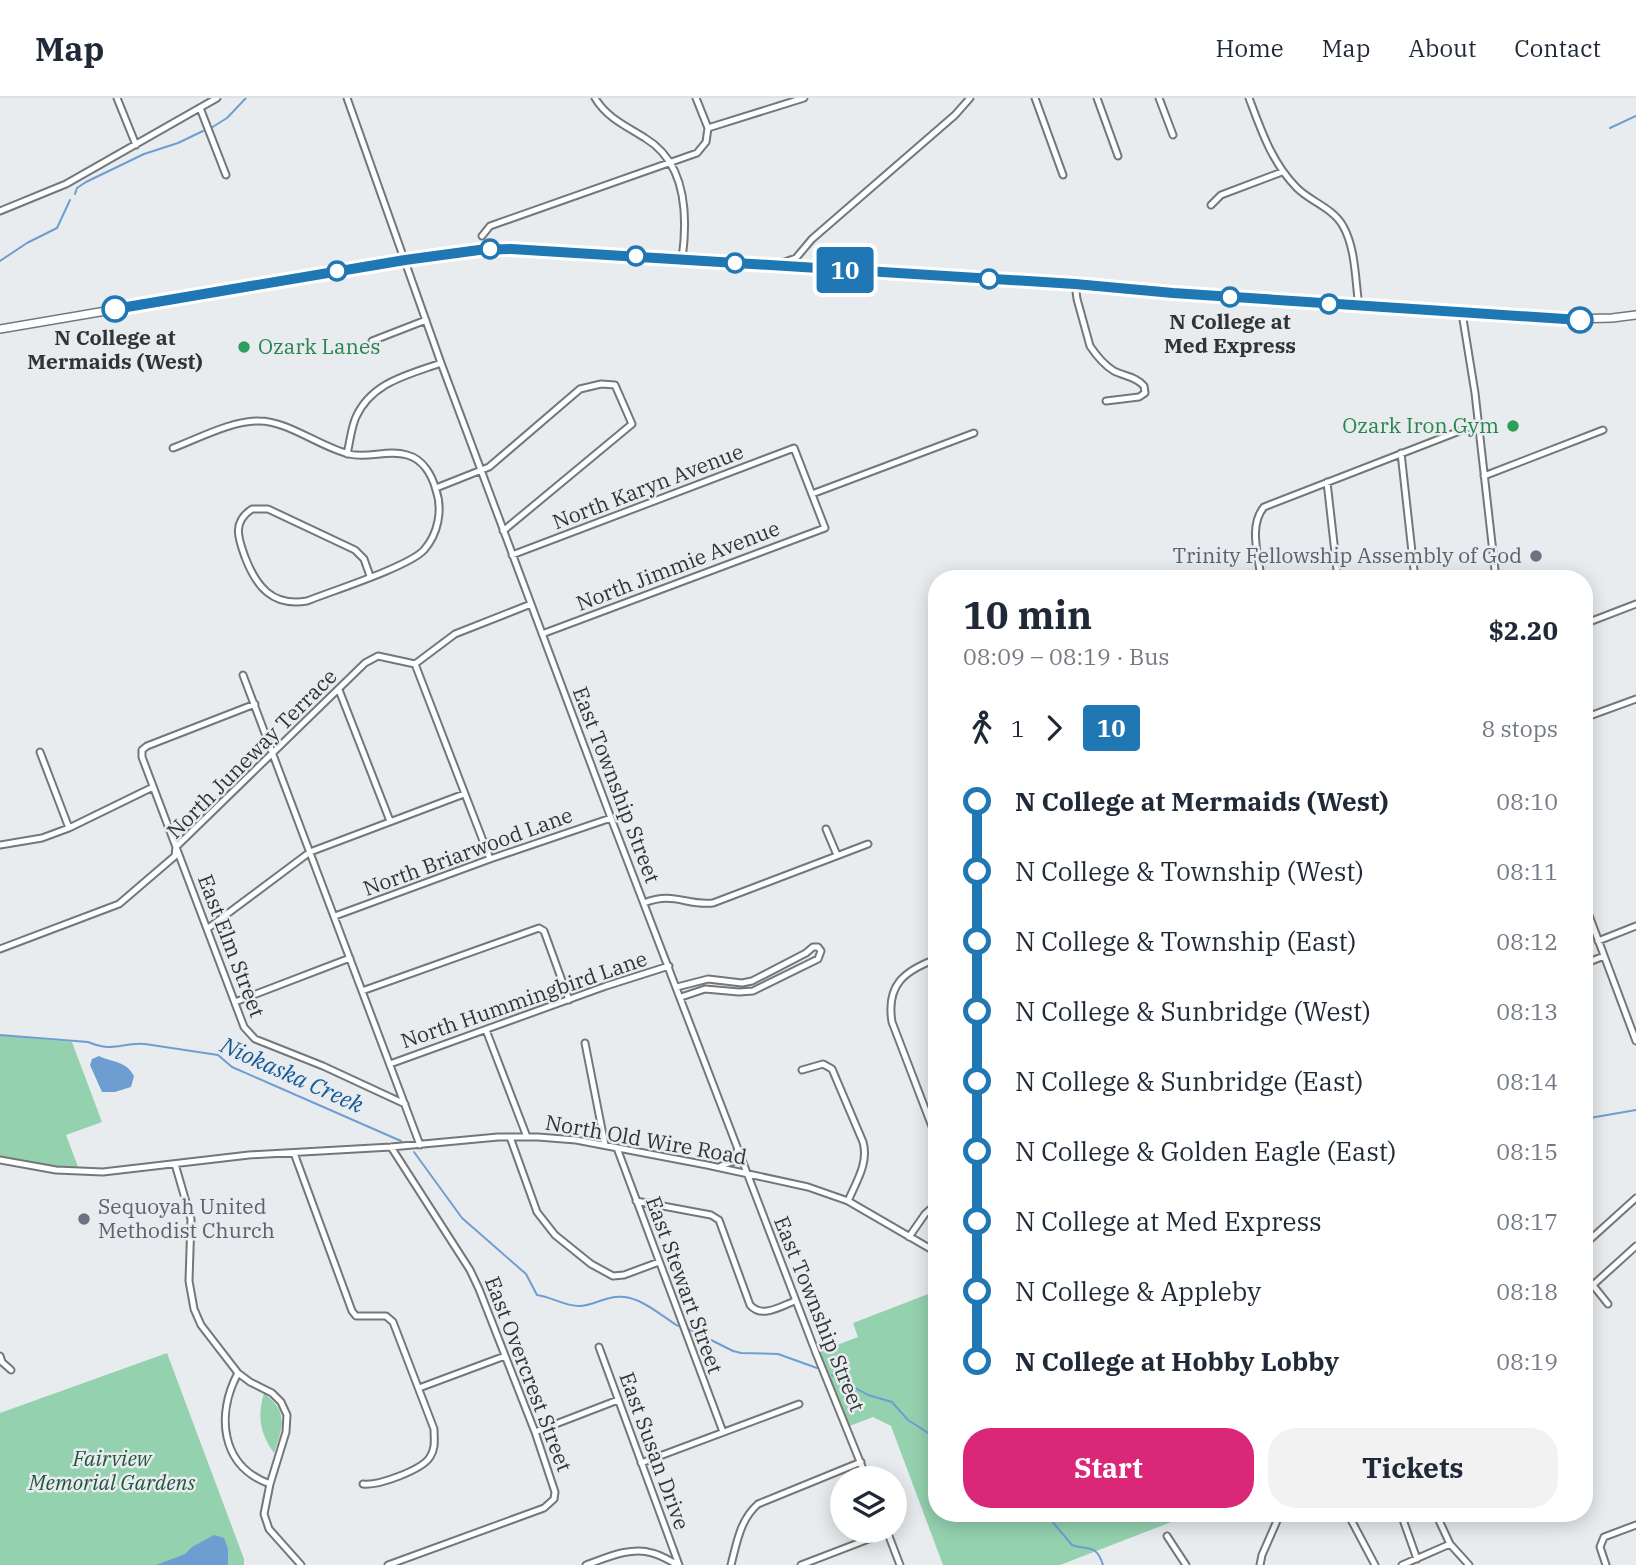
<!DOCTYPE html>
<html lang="en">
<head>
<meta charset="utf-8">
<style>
	body { margin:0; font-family:"IBM Plex Serif",serif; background:#f2f2f3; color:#1f2937; height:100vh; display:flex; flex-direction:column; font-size:26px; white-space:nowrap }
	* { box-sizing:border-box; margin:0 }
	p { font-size:23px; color:#747a83 }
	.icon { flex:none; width:38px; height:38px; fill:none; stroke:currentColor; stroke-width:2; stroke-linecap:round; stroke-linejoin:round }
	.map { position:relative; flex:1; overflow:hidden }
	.sheet { position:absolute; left:928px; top:472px; width:665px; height:952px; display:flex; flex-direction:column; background:#fff; border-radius:28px; box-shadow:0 4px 18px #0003 }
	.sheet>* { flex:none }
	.badge { padding:0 14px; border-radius:5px; font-size:24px; line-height:46px }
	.fabs { position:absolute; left:830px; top:1368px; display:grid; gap:14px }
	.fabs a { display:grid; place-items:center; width:77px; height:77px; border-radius:50%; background:#fff; box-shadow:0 4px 18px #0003; font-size:35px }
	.map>.badge { position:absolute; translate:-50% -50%; box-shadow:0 0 0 4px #fff }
	.legs { display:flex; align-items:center; gap:10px; height:77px; padding:0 35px; font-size:23px }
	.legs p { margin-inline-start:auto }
	.head { display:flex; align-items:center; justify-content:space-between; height:119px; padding:0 35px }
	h1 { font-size:38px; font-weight:700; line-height:52px }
	.primary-button { display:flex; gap:14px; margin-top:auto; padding:14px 35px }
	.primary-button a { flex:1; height:80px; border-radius:28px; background:#db2777; color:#fff; font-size:28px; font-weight:700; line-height:80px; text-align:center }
	.primary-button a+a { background:#f2f2f3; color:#1f2937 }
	ul { padding:0 35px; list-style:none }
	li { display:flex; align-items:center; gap:24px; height:70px; font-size:26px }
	li i { display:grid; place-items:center; width:10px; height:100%; margin:0 9px; background:currentColor }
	li i::after { content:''; width:18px; height:18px; margin:-9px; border:5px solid; border-radius:50%; background:#fff }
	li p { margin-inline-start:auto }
	li:first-child i { background:linear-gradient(#0000 50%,currentColor 0) }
	li:last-child i { background:linear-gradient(currentColor 50%,#0000 0) }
	header { display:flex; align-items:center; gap:42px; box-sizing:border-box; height:98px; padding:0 35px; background:#fff; border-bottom:2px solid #e0e1e3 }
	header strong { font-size:33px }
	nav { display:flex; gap:38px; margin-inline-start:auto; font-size:24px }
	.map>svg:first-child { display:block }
</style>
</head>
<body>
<header>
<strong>Map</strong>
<nav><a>Home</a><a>Map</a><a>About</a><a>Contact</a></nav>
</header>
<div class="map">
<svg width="1636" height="1467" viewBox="0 0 1636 1467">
	<rect width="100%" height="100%" fill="#e8ecef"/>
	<path fill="#94d1af" d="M0,937L72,944L102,1024L66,1037L80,1074L0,1062Z
		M936,1193V1416H1192L1060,1467H943L891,1328L873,1319L847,1329L816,1255L858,1239L853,1225Z
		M167,1255L244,1461V1467H0V1315Z
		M264,1295C289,1315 283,1328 274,1355C260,1335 257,1319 264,1295Z"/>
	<path fill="#6e9ed1" d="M99,958C113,965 125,962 134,978L131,989L115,994H102L90,967L92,961Z
		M214,1437L224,1440L228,1451V1467H156L185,1456L192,1449Z"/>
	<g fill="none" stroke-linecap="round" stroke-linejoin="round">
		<path stroke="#6e9ed1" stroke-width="2" d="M211,30L227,20L246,0
			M1610,30L1636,18
			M75,96L77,90L86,84L144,56L178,45L203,33
			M0,163L27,145L57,130L70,102
			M0,937L88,944C114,955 121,944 145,946L218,957L232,969L401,1043
			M1584,1021L1636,1012
			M414,1054L462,1120L526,1176L537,1197C552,1199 564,1208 579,1208C590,1208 600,1202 610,1200C636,1193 658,1216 678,1228
			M689,1231L733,1253L741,1255L778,1256L817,1270
			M832,1277L868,1297L892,1304L908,1322L936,1340
			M1046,1416L1072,1447C1088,1453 1096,1445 1103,1467"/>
		<g stroke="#747779" stroke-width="9">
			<path id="minor" d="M117,0L136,47
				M347,0L441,265L611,720L816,1255L867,1381
				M595,0C607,20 626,28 645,40C687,65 688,118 682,161
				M696,0L708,30
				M1035,0L1063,77
				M1097,0L1118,58
				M1159,0L1173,37
				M1249,0C1261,32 1272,65 1297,90C1311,104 1333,110 1343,128C1356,151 1355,182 1359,208
				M200,10L226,77
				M1211,107L1221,97L1282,74
				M0,113L66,86L217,0
				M482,138L490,128L697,55L706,44L708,30L804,0
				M779,166L796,160L812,141L955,17L970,0
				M1075,186L1077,201L1090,248C1096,257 1104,267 1114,273C1124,278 1137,279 1144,288L1145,295L1139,299L1106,303
				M1462,215L1475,295L1496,481
				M372,243L426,222
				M173,350C197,341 233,322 259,323C288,323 320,349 349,356C368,361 388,351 407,357C423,361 432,377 436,392C443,412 438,436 424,452C408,469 332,493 307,503C272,509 256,488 245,459C238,440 232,424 252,411H268L355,452L364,461L370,478
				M1401,355L1415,481
				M347,356C350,344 351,330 356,319C372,284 408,277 441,265
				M1484,378L1603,332
				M1327,384L1338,481
				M436,390L489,369L580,291L601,286L615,287L632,326L503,433
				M812,396L974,335
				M512,457L794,350L825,430L542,536
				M1261,481C1259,459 1248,428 1264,409L1470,329L1479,328
				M1584,526L1636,506
				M415,566L490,761
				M243,577L420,1047
				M339,592L390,723
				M255,606L147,648L142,652V659L244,929L255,941L323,968L405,1006
				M1584,620L1636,601
				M40,654L69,730
				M826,731L837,757
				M0,747L42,740L69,730L153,689
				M1584,804L1636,943
				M644,805C674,793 686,808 713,805L868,746
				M335,818L490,761L611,720
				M207,831L310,754L464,696
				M1598,843L1636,828
				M0,851L119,806L175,758L176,749L365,565L378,558L415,566L455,536L531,506
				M936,861C904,873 886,887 892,924L936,1039
				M1584,866L1604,858
				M677,889L708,881L742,885L752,883L806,855L813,849H818L821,853L818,861L753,893L739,894L705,891L681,899
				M362,893L539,830L544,833L569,902
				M235,904L350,860
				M486,932L527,1039
				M585,945L605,1047
				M390,966L606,888L669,868
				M802,972L823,966L832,971L863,1044C869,1065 856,1084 848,1103
				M510,1039L537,1114L555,1137L591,1166L613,1178L624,1177L659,1164
				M617,1050L723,1334
				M294,1055L352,1213L356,1218H386L393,1224L434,1331C434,1341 436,1350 430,1359C422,1372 378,1388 363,1386
				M0,1062L56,1072L103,1074L249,1057L391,1049L498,1039H538L576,1042L707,1067L808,1089L848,1103L936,1154
				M175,1066L191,1121L189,1183L194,1211L201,1227L238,1275L250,1284L272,1295L281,1304L287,1317L286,1334L270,1386L264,1416L269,1431L301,1467
				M721,1068L734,1063L737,1053
				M636,1103L711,1117L719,1122L750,1207C762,1221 781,1208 795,1203
				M909,1139L925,1116L936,1106
				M1584,1147L1636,1100
				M1584,1176L1608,1206
				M1593,1187L1636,1148
				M599,1249L679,1467
				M0,1258L2,1264L11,1272
				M238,1275C216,1316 220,1368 270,1386
				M419,1290L505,1258
				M535,1334L618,1302
				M641,1365L799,1306
				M1348,1416L1375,1467
				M1401,1416L1417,1461
				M1436,1416L1450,1446L1469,1467
				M887,1433L900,1467
				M1167,1438L1186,1467
				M388,1467L544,1410L554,1401L555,1394L535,1334L479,1191L470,1172L391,1049
				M586,1467C606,1460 631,1448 652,1455C661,1457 670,1463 678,1467
				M731,1467C737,1444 740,1422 758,1406L861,1364
				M801,1467L887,1434
				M1260,1467L1262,1457L1280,1416
				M1402,1467L1450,1446
				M1606,1467L1600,1449L1604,1439L1636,1427"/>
		</g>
		<g stroke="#747779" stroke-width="10">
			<path id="major" d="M0,231L405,162L481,151H511L1075,186L1462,215L1570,221L1612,220L1636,217"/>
		</g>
		<use href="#minor" stroke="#fff" stroke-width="5"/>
		<use href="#major" stroke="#fff" stroke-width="7"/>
	</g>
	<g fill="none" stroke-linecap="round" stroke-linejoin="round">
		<g stroke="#fff" stroke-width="16">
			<path id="line-1" d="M115,211L405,162L479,152L511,151L1075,186L1173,195L1580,222"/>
		</g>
		<use href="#line-1" stroke="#1f77b4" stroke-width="10"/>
	</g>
	<g fill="#fff" stroke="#1f77b4" stroke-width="3.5">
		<circle cx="490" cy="151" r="9"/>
		<circle cx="636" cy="158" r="9"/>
		<circle cx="735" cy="165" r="9"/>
		<circle cx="337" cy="173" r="9"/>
		<circle cx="989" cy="181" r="9"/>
		<circle cx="1230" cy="199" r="9"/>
		<circle cx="1329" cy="206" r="9"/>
		<circle cx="115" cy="211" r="12"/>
		<circle cx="1580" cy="222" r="12"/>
	</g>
	<g fill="#2e9e5b" stroke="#e8ecef" stroke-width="2.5">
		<circle cx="244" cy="249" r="7"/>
		<circle cx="1513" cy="328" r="7"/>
	</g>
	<g fill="#6b7280" stroke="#e8ecef" stroke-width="2.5">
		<circle cx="1536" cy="458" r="7"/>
		<circle cx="84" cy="1121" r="7"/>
	</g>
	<g text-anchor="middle" stroke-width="5" stroke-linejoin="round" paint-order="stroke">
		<g font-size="21" font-weight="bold" fill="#323334" stroke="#e8ecef">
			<text x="1230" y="231">N College at<tspan x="1230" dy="24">Med Express</tspan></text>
			<text x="115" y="247">N College at<tspan x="115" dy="24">Mermaids (West)</tspan></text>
		</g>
		<g font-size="21" fill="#27864d" stroke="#e8ecef" text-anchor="start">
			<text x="258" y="256">Ozark Lanes</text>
			<text x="1499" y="335" text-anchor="end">Ozark Iron Gym</text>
		</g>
		<g font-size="21" fill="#323334" stroke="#e8ecef">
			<text transform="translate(648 389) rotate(-21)" y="7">North Karyn Avenue</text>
			<text transform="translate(678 468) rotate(-21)" y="7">North Jimmie Avenue</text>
			<text transform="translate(252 656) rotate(-45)" y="7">North Juneway Terrace</text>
			<text transform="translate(616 687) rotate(69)" y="7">East Township Street</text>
			<text transform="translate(468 754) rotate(-20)" y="7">North Briarwood Lane</text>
			<text transform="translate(231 848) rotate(69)" y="7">East Elm Street</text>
			<text transform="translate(524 902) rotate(-19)" y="7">North Hummingbird Lane</text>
			<text transform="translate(646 1042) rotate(10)" y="7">North Old Wire Road</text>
			<text transform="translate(684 1187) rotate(70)" y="7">East Stewart Street</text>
			<text transform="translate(819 1216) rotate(68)" y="7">East Township Street</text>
			<text transform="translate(528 1276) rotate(69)" y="7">East Overcrest Street</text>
			<text transform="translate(654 1353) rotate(70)" y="7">East Susan Drive</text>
		</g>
		<g font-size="21" fill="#5b616d" stroke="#e8ecef" text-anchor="end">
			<text x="1522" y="465">Trinity Fellowship Assembly of God</text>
			<text x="98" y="1116" text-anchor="start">Sequoyah United<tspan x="98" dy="24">Methodist Church</tspan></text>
		</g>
		<g font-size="21" font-style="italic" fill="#20563c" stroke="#e8ecef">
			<text x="112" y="1368">Fairview<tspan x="112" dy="24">Memorial Gardens</tspan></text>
		</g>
		<g font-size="23" font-style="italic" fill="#145999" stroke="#e8ecef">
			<text transform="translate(292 977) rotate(24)" y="8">Niokaska Creek</text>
		</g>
	</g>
</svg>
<div class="fabs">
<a><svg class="icon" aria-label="layers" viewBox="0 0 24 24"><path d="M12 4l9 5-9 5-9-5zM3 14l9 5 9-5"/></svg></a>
</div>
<b class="badge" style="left:845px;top:172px;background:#1f77b4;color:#fff">10</b>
<section class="sheet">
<div class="head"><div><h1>10 min</h1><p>08:09 – 08:19 · Bus</p></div><b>$2.20</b></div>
<div class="legs"><svg class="icon" aria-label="walk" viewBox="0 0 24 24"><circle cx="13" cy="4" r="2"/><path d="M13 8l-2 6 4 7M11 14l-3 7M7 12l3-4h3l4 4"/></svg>1<svg class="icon" aria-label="forward" viewBox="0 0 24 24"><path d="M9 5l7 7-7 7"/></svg><b class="badge" style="background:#1f77b4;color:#fff">10</b><p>8 stops</p></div>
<ul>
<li><i style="color:#1f77b4"></i><b>N College at Mermaids (West)</b><p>08:10</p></li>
<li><i style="color:#1f77b4"></i><span>N College &amp; Township (West)</span><p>08:11</p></li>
<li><i style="color:#1f77b4"></i><span>N College &amp; Township (East)</span><p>08:12</p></li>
<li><i style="color:#1f77b4"></i><span>N College &amp; Sunbridge (West)</span><p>08:13</p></li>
<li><i style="color:#1f77b4"></i><span>N College &amp; Sunbridge (East)</span><p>08:14</p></li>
<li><i style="color:#1f77b4"></i><span>N College &amp; Golden Eagle (East)</span><p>08:15</p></li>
<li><i style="color:#1f77b4"></i><span>N College at Med Express</span><p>08:17</p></li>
<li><i style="color:#1f77b4"></i><span>N College &amp; Appleby</span><p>08:18</p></li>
<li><i style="color:#1f77b4"></i><b>N College at Hobby Lobby</b><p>08:19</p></li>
</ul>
<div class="primary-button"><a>Start</a><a>Tickets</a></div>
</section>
</div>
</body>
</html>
